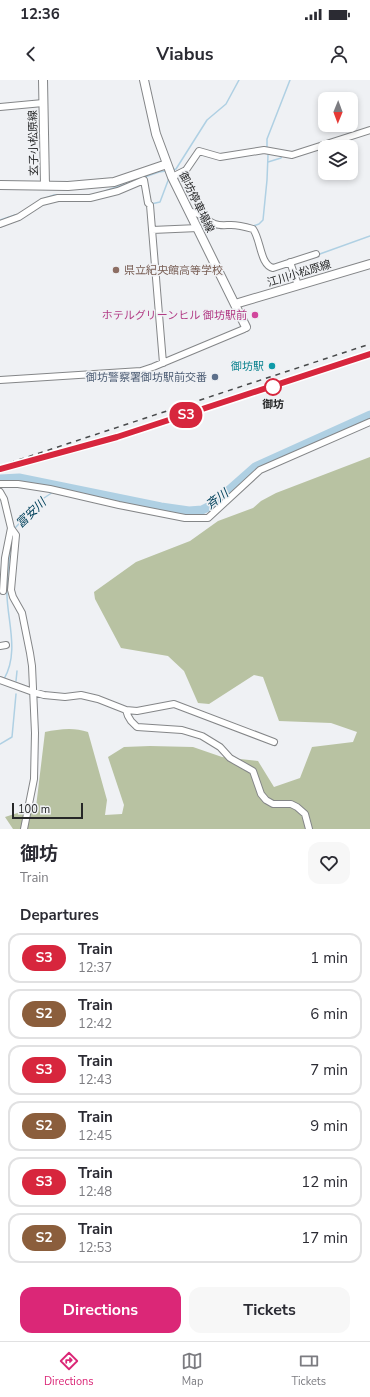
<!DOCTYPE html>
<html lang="en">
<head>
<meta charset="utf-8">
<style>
	body { margin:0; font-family:"Nunito Sans","Noto Sans JP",sans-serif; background:#f7f7f7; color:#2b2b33; height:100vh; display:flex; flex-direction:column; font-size:15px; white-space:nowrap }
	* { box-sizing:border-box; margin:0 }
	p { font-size:13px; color:#7c7c81 }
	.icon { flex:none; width:22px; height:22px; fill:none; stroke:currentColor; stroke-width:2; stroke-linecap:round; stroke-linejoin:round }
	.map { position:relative; height:749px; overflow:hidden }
	.details { display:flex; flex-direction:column; background:#fff; flex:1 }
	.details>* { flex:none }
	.badge { padding:0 8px; border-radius:13px; font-size:14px; line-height:26px }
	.needle { width:26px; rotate:181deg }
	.tools { position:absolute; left:318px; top:12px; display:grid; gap:8px }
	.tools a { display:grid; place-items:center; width:40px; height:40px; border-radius:8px; background:#fff; box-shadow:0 2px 6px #0003; font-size:20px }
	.scale { position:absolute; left:12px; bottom:10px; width:71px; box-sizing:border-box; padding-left:4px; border:2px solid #262728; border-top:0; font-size:11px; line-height:14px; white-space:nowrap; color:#262728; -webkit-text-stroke:3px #eff1f4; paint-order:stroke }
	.map>.badge { position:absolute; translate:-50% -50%; box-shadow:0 0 0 2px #fff }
	h2 { padding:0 20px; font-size:15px; line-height:36px }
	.round { display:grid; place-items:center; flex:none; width:42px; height:42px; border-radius:12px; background:#f7f7f7 }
	.summary { display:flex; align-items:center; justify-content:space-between; height:68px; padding:0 20px }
	h1 { font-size:19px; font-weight:700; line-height:30px }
	.primary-button { display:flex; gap:8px; margin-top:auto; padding:8px 20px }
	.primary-button a { flex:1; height:46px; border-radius:12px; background:#db2777; color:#fff; font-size:16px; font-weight:700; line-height:46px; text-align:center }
	.primary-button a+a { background:#f7f7f7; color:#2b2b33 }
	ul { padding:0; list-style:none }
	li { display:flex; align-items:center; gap:12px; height:50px; margin:0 8px 6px; padding:0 12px; border:2px solid #e1e1e2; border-radius:12px }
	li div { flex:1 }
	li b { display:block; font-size:15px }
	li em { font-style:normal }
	li .badge { min-width:44px; font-weight:700; text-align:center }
	.status { display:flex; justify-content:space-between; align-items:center; height:28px; padding:0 20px; background:#fff; direction:ltr }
	.status svg { height:11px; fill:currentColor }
	header { display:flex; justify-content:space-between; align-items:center; height:52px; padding:0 20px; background:#fff; font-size:18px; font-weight:700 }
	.menu { display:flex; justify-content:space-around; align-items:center; height:56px; border-top:1px solid #e1e1e2; background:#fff; font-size:11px; color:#7c7c81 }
	.menu a { display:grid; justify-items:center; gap:2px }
	.menu .active { color:#db2777 }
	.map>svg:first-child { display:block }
</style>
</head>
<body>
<div class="status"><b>12:36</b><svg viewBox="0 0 49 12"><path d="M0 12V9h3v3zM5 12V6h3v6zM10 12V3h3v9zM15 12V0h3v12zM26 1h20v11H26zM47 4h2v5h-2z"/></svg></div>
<header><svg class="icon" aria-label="back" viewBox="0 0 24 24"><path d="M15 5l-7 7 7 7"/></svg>Viabus<svg class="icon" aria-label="person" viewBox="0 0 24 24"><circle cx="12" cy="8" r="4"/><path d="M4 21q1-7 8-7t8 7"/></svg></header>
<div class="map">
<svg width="370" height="749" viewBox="0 0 370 749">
	<rect width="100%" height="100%" fill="#eff1f4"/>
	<path fill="#b8c2a2" d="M370,377V749H13L5,737L36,727L45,652C59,649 74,647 88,652L107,720L105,735L122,734L124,725L108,677L124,667L150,666L193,667L222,677L258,681L274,707L300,698L312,667L353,662L357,652L331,643L279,641L263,597L254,595L209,624L198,623L184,591L168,576L121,568L95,519L94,512L136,482L190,461L218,441L253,428L261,421L276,413Z"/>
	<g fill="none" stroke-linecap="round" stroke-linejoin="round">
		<path stroke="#afd0e3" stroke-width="1.5" d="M267,68V59L290,0
			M268,82L281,78L282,75
			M172,90L176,89L207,40L226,24L239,0
			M105,111L159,92L166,91
			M43,119L54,115H58
			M151,124L160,122L169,98
			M0,140L15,135
			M253,146L259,144L263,140L267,100L268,75
			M317,175L370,156
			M14,449L44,418L53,412
			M4,599C19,573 8,543 7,516C6,499 10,483 10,466
			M16,601L17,591
			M0,664L12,657L16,614"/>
		<path stroke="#afd0e3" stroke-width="9" d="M0,399L19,398L161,427L189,431L202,430L212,425L255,387L370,335"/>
		<g stroke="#848688" stroke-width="8">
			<path id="minor" d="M0,27L43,23
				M172,97L186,90L199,71L220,77L264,70L292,75L370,50
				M190,132C200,131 206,141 215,144C220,146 226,145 231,145C239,145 246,147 253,149C261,160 260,185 273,188L316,174
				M0,144L19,137L42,122L58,118H90L118,111L144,100L148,123L150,125L163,283
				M152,150L198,148
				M290,182L298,205
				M0,300L141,291L153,287L244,249L246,247
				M0,404H18L50,409L119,425L185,438H208L260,390L370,342
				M0,412L4,419L11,448L5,478L3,511
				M11,448L16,455L11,510L13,517L22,533L30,573L32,586L35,653L34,699L24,749
				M0,566L6,565
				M0,600L33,612L44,615L65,617L81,615L98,619L126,630L137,631L174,624L274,662
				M126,630L128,636L131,641L137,647L182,650L202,656L220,667L230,678L253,691L261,714L266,720L273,724H291L297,727L305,734L309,749"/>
		</g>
		<g stroke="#848688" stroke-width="10">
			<path id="major" d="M43,0L45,105
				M144,0L156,54L172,97L246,247
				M0,105L68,106L114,102L167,84
				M235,224L370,184"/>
		</g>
		<use href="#minor" stroke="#fff" stroke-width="6"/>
		<use href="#major" stroke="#fff" stroke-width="8"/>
		<path stroke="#484a4b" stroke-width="1.5" stroke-dasharray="5 5" stroke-linecap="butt" d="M42,378L117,357L370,274
			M0,386L370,264"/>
	</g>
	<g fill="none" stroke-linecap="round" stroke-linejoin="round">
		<g stroke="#fff" stroke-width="9">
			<path id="line" d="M0,389L117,357L370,274"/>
		</g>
		<use href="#line" stroke="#d7263d" stroke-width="6"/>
	</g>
	<circle fill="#8d6e63" stroke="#eff1f4" stroke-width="1.5" cx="116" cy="190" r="4"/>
	<circle fill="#d1479c" stroke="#eff1f4" stroke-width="1.5" cx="255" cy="235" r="4"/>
	<circle fill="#0f9aa8" stroke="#eff1f4" stroke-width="1.5" cx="272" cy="286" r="4"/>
	<circle fill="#5c6f8a" stroke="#eff1f4" stroke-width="1.5" cx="215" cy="297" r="4"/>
	<circle fill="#fff" stroke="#d7263d" stroke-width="2" cx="273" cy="307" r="8"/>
	<g text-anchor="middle" stroke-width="3" stroke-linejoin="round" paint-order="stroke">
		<g font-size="11" fill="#262728" stroke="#eff1f4">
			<text transform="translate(33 63) rotate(-91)" y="4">玄子小松原線</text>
			<text transform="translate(197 122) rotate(64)" y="4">御坊停車場線</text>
			<text transform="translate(299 193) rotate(-17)" y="4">江川小松原線</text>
		</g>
		<g font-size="11" fill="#785e54" stroke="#eff1f4" text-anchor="start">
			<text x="124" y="194">県立紀央館高等学校</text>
		</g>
		<g font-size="11" fill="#b23c85" stroke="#eff1f4" text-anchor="end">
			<text x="247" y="239">ホテルグリーンヒル 御坊駅前</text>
		</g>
		<g font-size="11" fill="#0d838f" stroke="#eff1f4" text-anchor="end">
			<text x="264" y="290">御坊駅</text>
		</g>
		<g font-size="11" fill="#4e5e75" stroke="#eff1f4" text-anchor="end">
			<text x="207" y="301">御坊警察署御坊駅前交番</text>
		</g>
		<g font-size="11" font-weight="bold" fill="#262728" stroke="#eff1f4">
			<text x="273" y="328">御坊</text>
		</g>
		<g font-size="12" font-style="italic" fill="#00415b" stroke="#eff1f4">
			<text transform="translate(217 419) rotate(-37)" y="4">斉川</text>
			<text transform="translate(31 433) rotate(-44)" y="4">富安川</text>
		</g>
	</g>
</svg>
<div class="tools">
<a><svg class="needle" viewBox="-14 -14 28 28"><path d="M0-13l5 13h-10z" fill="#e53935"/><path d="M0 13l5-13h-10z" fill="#7c7c81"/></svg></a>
<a><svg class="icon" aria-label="layers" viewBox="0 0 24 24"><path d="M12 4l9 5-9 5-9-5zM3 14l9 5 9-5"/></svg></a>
</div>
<div class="scale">100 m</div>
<b class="badge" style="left:186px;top:335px;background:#d7263d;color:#fff">S3</b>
</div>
<section class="details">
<div class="summary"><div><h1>御坊</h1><p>Train</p></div><a class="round"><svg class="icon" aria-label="heart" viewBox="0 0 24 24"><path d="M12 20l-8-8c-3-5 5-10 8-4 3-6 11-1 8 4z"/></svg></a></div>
<h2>Departures</h2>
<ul>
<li><span class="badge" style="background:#d7263d;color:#fff">S3</span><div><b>Train</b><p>12:37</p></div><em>1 min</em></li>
<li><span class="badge" style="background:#8b5e3c;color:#fff">S2</span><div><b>Train</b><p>12:42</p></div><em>6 min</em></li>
<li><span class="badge" style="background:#d7263d;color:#fff">S3</span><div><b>Train</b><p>12:43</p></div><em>7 min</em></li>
<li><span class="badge" style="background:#8b5e3c;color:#fff">S2</span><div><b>Train</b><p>12:45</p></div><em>9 min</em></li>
<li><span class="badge" style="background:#d7263d;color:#fff">S3</span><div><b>Train</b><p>12:48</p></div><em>12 min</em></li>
<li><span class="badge" style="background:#8b5e3c;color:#fff">S2</span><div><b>Train</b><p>12:53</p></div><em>17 min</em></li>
</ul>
<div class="primary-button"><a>Directions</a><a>Tickets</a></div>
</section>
<nav class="menu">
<a class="active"><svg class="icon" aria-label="directions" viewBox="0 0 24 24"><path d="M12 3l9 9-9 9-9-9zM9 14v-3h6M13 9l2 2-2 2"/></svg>Directions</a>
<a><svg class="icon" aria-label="map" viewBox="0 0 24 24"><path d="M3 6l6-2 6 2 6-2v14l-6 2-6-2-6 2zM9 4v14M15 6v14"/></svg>Map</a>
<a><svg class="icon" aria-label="tickets" viewBox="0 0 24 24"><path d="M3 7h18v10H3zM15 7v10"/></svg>Tickets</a>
</nav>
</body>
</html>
